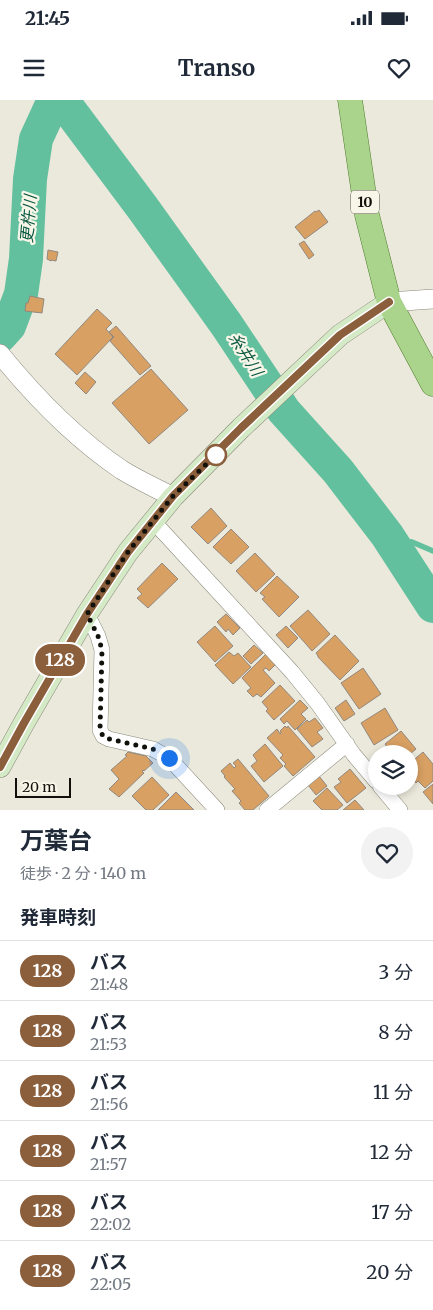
<!DOCTYPE html>
<html lang="ja">
<head>
<meta charset="utf-8">
<style>
	body { margin:0; font-family:Merriweather,"Noto Sans JP",serif; background:#f2f2f3; color:#1f2937; height:100vh; display:flex; flex-direction:column; font-size:19px; white-space:nowrap }
	* { box-sizing:border-box; margin:0 }
	p { font-size:16px; color:#747a83 }
	.icon { flex:none; width:28px; height:28px; fill:none; stroke:currentColor; stroke-width:2; stroke-linecap:round; stroke-linejoin:round }
	.map { position:relative; height:710px; overflow:hidden }
	.panel { display:flex; flex-direction:column; background:#fff; flex:1 }
	.panel>* { flex:none }
	.badge { padding:0 10px; border-radius:16px; font-size:18px; line-height:32px }
	.fabs { position:absolute; left:368px; top:645px; display:grid; gap:10px }
	.fabs a { display:grid; place-items:center; width:50px; height:50px; border-radius:50%; background:#fff; box-shadow:0 2px 8px #0003; font-size:25px }
	.scale { position:absolute; left:15px; bottom:12px; width:56px; box-sizing:border-box; padding-left:5px; border:2px solid #11100b; border-top:0; font-size:14px; line-height:18px; white-space:nowrap; color:#11100b; -webkit-text-stroke:4px #f8f6e8; paint-order:stroke }
	.you { position:absolute; width:25px; height:25px; margin:-12px; border:4px solid #fff; border-radius:50%; background:#1a73e8; box-shadow:0 0 0 8px #1a73e833 }
	.map>.badge { position:absolute; translate:-50% -50%; box-shadow:0 0 0 2px #fff }
	h2 { padding:0 20px; font-size:19px; line-height:45px }
	.round { display:grid; place-items:center; flex:none; width:52px; height:52px; border-radius:26px; background:#f2f2f3 }
	.overview { display:flex; align-items:center; justify-content:space-between; height:85px; padding:0 20px }
	h1 { font-size:24px; font-weight:700; line-height:38px }
	ul { padding:0; list-style:none }
	li { display:flex; align-items:center; gap:15px; height:60px; padding:0 20px; border-top:1px solid #e0e1e3 }
	li div { flex:1 }
	li b { display:block; font-size:19px }
	li em { font-style:normal }
	li .badge { min-width:55px; font-weight:700; text-align:center }
	.status { display:flex; justify-content:space-between; align-items:center; height:35px; padding:0 25px; background:#fff; direction:ltr }
	.status svg { height:14px; fill:currentColor }
	header { display:flex; justify-content:space-between; align-items:center; height:65px; padding:0 20px; background:#fff; font-size:22px; font-weight:700 }
	.map>svg:first-child { display:block }
</style>
</head>
<body>
<div class="status"><b>21:45</b><svg viewBox="0 0 49 12"><path d="M0 12V9h3v3zM5 12V6h3v6zM10 12V3h3v9zM15 12V0h3v12zM26 1h20v11H26zM47 4h2v5h-2z"/></svg></div>
<header><svg class="icon" aria-label="menu" viewBox="0 0 24 24"><path d="M4 6h16M4 12h16M4 18h16"/></svg>Transo<svg class="icon" aria-label="heart" viewBox="0 0 24 24"><path d="M12 20l-8-8c-3-5 5-10 8-4 3-6 11-1 8 4z"/></svg></header>
<div class="map">
<svg width="433" height="710" viewBox="0 0 433 710">
	<rect width="100%" height="100%" fill="#ebe9db"/>
	<g fill="none" stroke-linecap="round" stroke-linejoin="round">
		<path stroke="#63c09f" stroke-width="5.5" d="M390,440L412,442L433,451"/>
		<path stroke="#63c09f" stroke-width="34" d="M62,0L142,107L226,224L284,311L338,371L387,435L433,506
			M0,236L9,226L21,194L26,159L30,79L36,39L54,0"/>
	</g>
	<path fill="#d8a063" stroke="#92887f" d="M319,110L328,122L305,139L295,127L315,111L316,112Z
		M304,141L314,155L309,159L299,144Z
		M48,150L58,152L56,161L51,160V161L47,159Z
		M30,196L44,199L42,213L25,211L26,203H28Z
		M97,209L112,223L106,229L113,237L77,275L55,254Z
		M116,226L151,266L140,275L110,241L114,237L109,232Z
		M151,269L188,310L149,344L112,303Z
		M85,272L96,282L86,294L75,283Z
		M211,408L227,426L208,444L191,427Z
		M231,429L249,447L231,464L213,447Z
		M255,453L275,474L256,492L236,471Z
		M162,463L178,479L148,508L137,498L142,494L137,489Z
		M277,476L299,497L279,517L262,499L265,497L260,493Z
		M308,510L330,534L312,551L290,526Z
		M226,514L240,528L233,535L228,529L226,532L217,522Z
		M215,526L233,546L215,562L197,542Z
		M286,526L298,538L288,548L276,535Z
		M335,535L359,561L340,580L318,557V556L316,553Z
		M254,545L263,553L251,564L243,556Z
		M229,552L234,556L238,553L251,567L233,584L215,565Z
		M266,554L276,564L269,571L266,568L263,570L275,583L261,597L257,594L253,597L247,591L251,588L242,578Z
		M363,568L381,594L359,609L341,583Z
		M280,585L295,601L274,620L266,611L268,609L262,602Z
		M300,600L308,608L301,614L306,619L295,630L287,621L284,624L280,619Z
		M346,600L355,614L344,621L335,608Z
		M385,608L398,630L374,645L361,623Z
		M315,618L323,628L317,632L323,639L312,647L297,629L307,620L309,622Z
		M285,626L287,628L288,626L315,657L293,676L284,666L286,664L280,658L283,655L267,638L277,629L280,634L281,633L280,631Z
		M401,631L416,649L410,654L412,657L409,659V654H392L385,644Z
		M265,644L283,666L264,682L251,666L257,661L253,655Z
		M128,652L146,656L153,663L144,671L143,670L142,671L144,673L119,697L109,689L119,679L111,670L127,656L125,655Z
		M423,652L433,664V681L425,688L418,681L416,683L409,674V664Z
		M238,659L269,696L253,710H245L239,703L241,701L232,691L235,689L224,677L225,676L221,671L230,663L234,668L236,666L233,663Z
		M350,669L366,688L347,703L334,687L341,682L338,679Z
		M319,676L327,686L316,695L308,685Z
		M152,677L169,695L153,710H146L132,696Z
		M433,684V704L423,692Z
		M327,688L343,705L337,710H322L313,701Z
		M176,692L194,710H158Z
		M355,700L364,710H343Z"/>
	<g fill="none" stroke-linecap="round" stroke-linejoin="round">
		<g stroke="#8a897c" stroke-width="16">
			<path id="minor" d="M153,421L292,572L318,604L354,655L376,681
				M87,514L98,536L102,550L100,630L103,636L109,639L153,649L169,658L217,710
				M380,686L400,710
				M267,710L347,644"/>
		</g>
		<g stroke="#8a897c" stroke-width="20">
			<path id="tertiary" d="M389,202L433,199
				M0,254C35,297 76,339 122,370C138,380 156,388 173,397"/>
		</g>
		<g stroke="#8a897c" stroke-width="22">
			<path id="secondary" d="M0,667L24,623L87,514L128,452L173,397L241,328L340,235L389,202"/>
		</g>
		<g stroke="#4f7c2d" stroke-width="25">
			<path id="primary" d="M350,0L367,115L389,202L433,284"/>
		</g>
		<use href="#minor" stroke="#fff" stroke-width="15"/>
		<use href="#tertiary" stroke="#fff" stroke-width="19"/>
		<use href="#secondary" stroke="#d4e9c5" stroke-width="21"/>
		<use href="#primary" stroke="#aad38c" stroke-width="24"/>
	</g>
	<g fill="none" stroke-linecap="round" stroke-linejoin="round">
		<g stroke="#fff" stroke-width="11">
			<path id="line" d="M0,667L24,623L87,514L128,452L173,396L241,328L340,235L389,202"/>
		</g>
		<use href="#line" stroke="#8b5e3c" stroke-width="8"/>
		<path stroke="#11100b" stroke-width="5" stroke-dasharray="0 9" d="M169,658L153,649L109,639L103,636L100,630L102,550L98,536L87,514L128,452L153,421L173,396L216,355"/>
	</g>
	<circle fill="#fff" stroke="#8b5e3c" stroke-width="2.5" cx="216" cy="355" r="10"/>
	<g text-anchor="middle" stroke-width="4.5" stroke-linejoin="round" paint-order="stroke">
		<rect fill="#f8f6e8" stroke="#56554d" stroke-width="1" x="351" y="90.5" width="28" height="23" rx="4"/>
		<g font-size="14" font-weight="bold" fill="#11100b">
			<text x="365" y="107">10</text>
		</g>
		<g font-size="16" font-style="italic" fill="#0d5a44" stroke="#f8f6e8">
			<text transform="translate(28 119) rotate(-85)" y="6">更杵川</text>
			<text transform="translate(246 254) rotate(57)" y="6">糸井川</text>
		</g>
	</g>
</svg>
<div class="fabs">
<a><svg class="icon" aria-label="layers" viewBox="0 0 24 24"><path d="M12 4l9 5-9 5-9-5zM3 14l9 5 9-5"/></svg></a>
</div>
<div class="scale">20 m</div>
<div class="you" style="left:169px;top:658px"></div>
<b class="badge" style="left:60px;top:560px;background:#8b5e3c;color:#fff">128</b>
</div>
<section class="panel">
<div class="overview"><div><h1>万葉台</h1><p>徒歩 · 2 分 · 140 m</p></div><a class="round"><svg class="icon" aria-label="heart" viewBox="0 0 24 24"><path d="M12 20l-8-8c-3-5 5-10 8-4 3-6 11-1 8 4z"/></svg></a></div>
<h2>発車時刻</h2>
<ul>
<li><span class="badge" style="background:#8b5e3c;color:#fff">128</span><div><b>バス</b><p>21:48</p></div><em>3 分</em></li>
<li><span class="badge" style="background:#8b5e3c;color:#fff">128</span><div><b>バス</b><p>21:53</p></div><em>8 分</em></li>
<li><span class="badge" style="background:#8b5e3c;color:#fff">128</span><div><b>バス</b><p>21:56</p></div><em>11 分</em></li>
<li><span class="badge" style="background:#8b5e3c;color:#fff">128</span><div><b>バス</b><p>21:57</p></div><em>12 分</em></li>
<li><span class="badge" style="background:#8b5e3c;color:#fff">128</span><div><b>バス</b><p>22:02</p></div><em>17 分</em></li>
<li><span class="badge" style="background:#8b5e3c;color:#fff">128</span><div><b>バス</b><p>22:05</p></div><em>20 分</em></li>
</ul>
</section>
</body>
</html>
